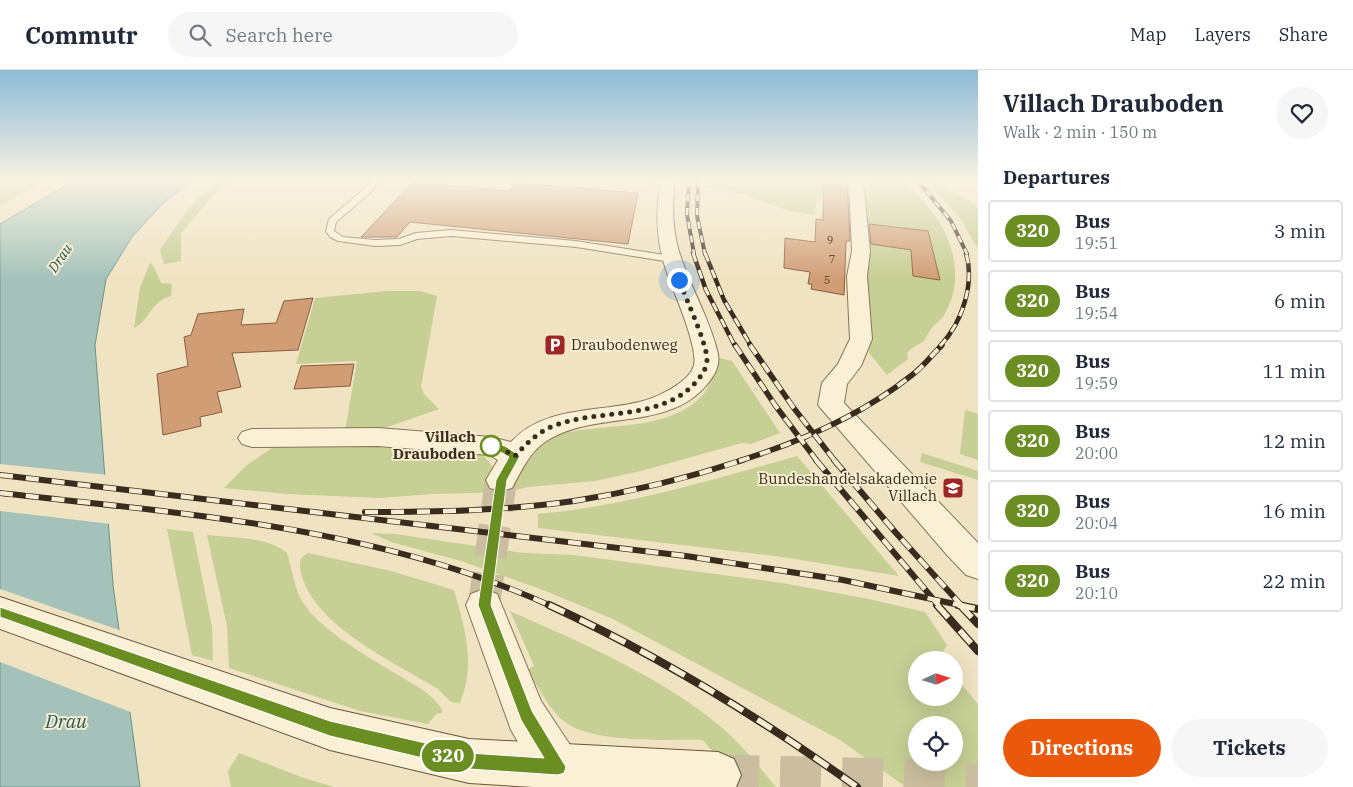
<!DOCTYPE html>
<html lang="en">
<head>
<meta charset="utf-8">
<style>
	body { margin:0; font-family:"IBM Plex Serif",serif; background:#f6f6f7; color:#1f2937; height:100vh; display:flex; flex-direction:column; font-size:19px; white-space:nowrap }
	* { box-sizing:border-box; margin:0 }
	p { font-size:16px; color:#747a83 }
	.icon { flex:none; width:28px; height:28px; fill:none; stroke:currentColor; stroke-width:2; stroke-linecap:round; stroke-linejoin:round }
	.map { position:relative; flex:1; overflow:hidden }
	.side { display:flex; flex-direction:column; background:#fff; width:375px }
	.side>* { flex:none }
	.badge { padding:0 10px; border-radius:16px; font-size:18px; line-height:32px }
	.needle { width:32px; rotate:86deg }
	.fabs { position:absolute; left:908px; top:581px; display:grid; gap:10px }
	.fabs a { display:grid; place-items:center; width:55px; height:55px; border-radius:50%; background:#fff; box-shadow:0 5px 20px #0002; font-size:25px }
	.you { position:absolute; width:25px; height:25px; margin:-12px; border:4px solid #fff; border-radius:50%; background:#1a73e8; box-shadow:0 0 0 8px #1a73e833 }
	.map>.badge { position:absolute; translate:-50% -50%; box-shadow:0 0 0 2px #fff }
	h2 { padding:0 25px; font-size:19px; line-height:45px }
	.round { display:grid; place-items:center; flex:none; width:52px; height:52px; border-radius:26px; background:#f6f6f7 }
	.summary { display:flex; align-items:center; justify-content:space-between; height:85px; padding:0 25px }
	h1 { font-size:24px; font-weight:700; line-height:38px }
	.button { display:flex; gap:10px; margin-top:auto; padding:10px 25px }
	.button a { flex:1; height:58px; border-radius:30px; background:#ea580c; color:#fff; font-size:20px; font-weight:700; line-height:58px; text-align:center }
	.button a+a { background:#f6f6f7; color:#1f2937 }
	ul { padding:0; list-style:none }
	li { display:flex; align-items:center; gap:15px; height:62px; margin:0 10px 8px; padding:0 15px; border:2px solid #e0e1e3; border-radius:5px }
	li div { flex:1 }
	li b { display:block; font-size:19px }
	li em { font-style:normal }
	li .badge { min-width:55px; font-weight:700; text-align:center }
	header { display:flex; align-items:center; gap:30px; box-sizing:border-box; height:70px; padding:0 25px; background:#fff; border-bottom:1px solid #e0e1e3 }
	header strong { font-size:24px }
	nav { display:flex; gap:28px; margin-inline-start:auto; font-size:18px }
	.search { width:350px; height:45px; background:#f6f6f7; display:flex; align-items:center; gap:12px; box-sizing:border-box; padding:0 18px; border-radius:28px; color:#747a83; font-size:19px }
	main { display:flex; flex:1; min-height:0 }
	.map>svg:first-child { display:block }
</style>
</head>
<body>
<header>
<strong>Commutr</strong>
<div class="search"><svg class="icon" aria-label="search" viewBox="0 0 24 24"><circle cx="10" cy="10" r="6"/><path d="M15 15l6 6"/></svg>Search here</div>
<nav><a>Map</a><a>Layers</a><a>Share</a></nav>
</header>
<main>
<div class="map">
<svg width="978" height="717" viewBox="0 0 978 717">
	<rect width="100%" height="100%" fill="#f0e3c1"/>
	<path fill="#c6cf94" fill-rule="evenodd" d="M0,110H46L0,136Z
		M219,110H235L217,121L181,163V191L164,194L160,180C177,154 194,129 219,110Z
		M707,110H813L870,117L869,110H901C913,122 927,133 936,147C956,177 963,214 944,245C941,251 934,254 931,259C927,264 926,271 919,274C914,277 912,278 907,283L908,289L887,305L869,283L864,140L852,136L848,132L817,127L815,145L786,140L744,124L705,117Z
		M925,110H936C949,122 966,126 978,138V179L960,148Z
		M152,193L161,213L172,214L171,226C149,232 151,250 134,258L140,218L149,195Z
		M387,221H419L437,226L421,317L424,324L439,339L376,361H345L357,291L296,294L315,228Z
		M716,287L732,291L780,363L751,374L742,373L641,401L595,411L528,417L508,422L433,424L379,428L287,424L224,418L247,395L273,377L331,372L469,381L484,386L496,401L517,406C528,395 536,377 550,369C564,361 581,360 598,358C631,355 677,353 702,326C711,316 713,300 716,287Z
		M965,340L978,344V390L960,384Z
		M922,383L978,401V410L920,392Z
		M797,386L899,506L782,487L538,458V444C627,436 711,410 797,386Z
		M167,459L193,462L212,557L213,591L192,585Z
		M371,463L395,464L524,483L574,485L782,513L869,529L925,542L947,575L939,587L941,590H916V628H954V605L978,634V717H906L840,670L613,549L543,520L461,491L391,472ZM916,655H954V692H916Z
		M207,465C231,468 267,466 287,483C292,499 294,517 302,531C321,564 390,599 423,620L434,629L442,639V643L436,644L428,654L360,641L229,598L227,556Z
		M308,483L391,501L454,520C465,559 476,593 460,633L451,632L438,619C394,592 314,556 301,503C299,494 299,488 308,483Z
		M510,541C581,573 659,605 720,656C741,674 758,695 776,717H742L703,670C666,669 587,675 560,648C547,635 537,615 527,600L534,596Z
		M239,683L304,708L334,717H231L228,701Z"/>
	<path fill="#a4c2ba" stroke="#6a9188" d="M75,110H194L164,132L132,167L106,209L95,275L113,515L140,717H0V154Z"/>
	<path fill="#f0e3c1" d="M0,394L108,405L111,454L0,441Z
		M0,519L122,561L133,643L0,592Z"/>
	<path fill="#d09d75" stroke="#8b5d3c" d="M415,110H446L442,115L510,121L515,113L638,123L628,174L410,152L397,167H361Z
		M824,110H847L850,171H846L844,225L811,219L812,214H808L810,202L784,198L785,168L815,172L816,149L823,150Z
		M869,154L928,161L940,210L913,206L911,180L871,174Z
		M313,228L298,280L232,283L241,317L217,322L222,342L200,347L201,356L163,365L157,304L188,296L184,267L191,265L198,244L244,239L241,255L276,253L284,231Z
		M354,294L350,316L294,319L301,296Z"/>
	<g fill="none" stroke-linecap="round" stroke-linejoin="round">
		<path stroke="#cbbea0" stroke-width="32" stroke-dasharray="32 16" stroke-linecap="butt" d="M484,535L501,410"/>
		<path stroke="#cbbea0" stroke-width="41" stroke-dasharray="41 21" stroke-linecap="butt" d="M718,705L892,709L978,714"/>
		<g stroke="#8a7458" stroke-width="2">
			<path id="lane" d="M372,110H379L371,122L336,152L334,161L343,167L375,170L399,169L416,163L451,160L576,171L671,186L676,189L671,192L576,177L451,166L417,169L400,175L375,176L338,171L330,167L326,161L329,149L365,118Z
				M644,110H657L670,115L666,117Z"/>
		</g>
		<g stroke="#8a7458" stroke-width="2">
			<path id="street" d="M661,110H675C672,134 672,155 678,178C688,214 710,248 718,284C719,291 718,297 715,303C679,365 600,338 548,370C530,381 522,400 512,418L501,421L490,418L486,410L498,390L489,385L378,376L252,377L242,374L238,368L242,362L252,359L378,358L491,367L511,372C544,335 599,343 643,331C658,327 690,312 694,295C698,275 673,221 666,200C656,170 655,142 661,110Z
				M849,110H863L870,181L867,206L872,269L861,296L847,314L844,333L978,473V509L966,505L947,485L818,335L822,313L838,294L850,269L847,206L852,181Z
				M484,519L497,524L541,631L574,681L580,697L574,713L564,717H552L542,713L511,660L466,535L471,524Z"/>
		</g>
		<g stroke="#6c553b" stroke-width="2">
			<path id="secondary" d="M0,527L330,638L469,669L718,682L734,689L741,705L736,717H533L469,713L330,680L0,559Z"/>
		</g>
		<use href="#lane" fill="#faf0d5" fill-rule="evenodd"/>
		<use href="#street" fill="#faf0d5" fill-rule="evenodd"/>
		<use href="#secondary" fill="#faf0d5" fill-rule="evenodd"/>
		<g stroke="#392b1d" stroke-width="4">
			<path id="rail-far4" d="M689,110L687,144L694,184
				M698,110L697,146L705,184
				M917,110L951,151L967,184"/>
		</g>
		<g stroke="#392b1d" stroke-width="4.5">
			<path id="rail-far3" d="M693,183L706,220L735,276
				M705,183L724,230L751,276
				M940,276C962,253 975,214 966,183"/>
		</g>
		<g stroke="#392b1d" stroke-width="5.5">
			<path id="rail-far2" d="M735,275L775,335L817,391
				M750,275L793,337L835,391
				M739,391C800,372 862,345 912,305C923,297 932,285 942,275"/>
		</g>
		<g stroke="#392b1d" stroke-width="6">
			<path id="rail-far1" d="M816,390L939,536
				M834,390L896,463L962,536
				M0,405L686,486L843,510L964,536
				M0,423C186,444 378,457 551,536
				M365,442C435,442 504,441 574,431C631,422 688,408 743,390"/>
		</g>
		<g stroke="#392b1d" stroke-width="8">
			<path id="rail" d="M549,535C658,585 759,647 857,717
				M937,535L978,581
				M958,535L978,539
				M960,535L978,554"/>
		</g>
		<use href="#rail-far4" stroke="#f7edd1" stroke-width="2.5" stroke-dasharray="7" stroke-linecap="butt"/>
		<use href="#rail-far3" stroke="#f7edd1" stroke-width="3" stroke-dasharray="9" stroke-linecap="butt"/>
		<use href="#rail-far2" stroke="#f7edd1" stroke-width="4" stroke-dasharray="11" stroke-linecap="butt"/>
		<use href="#rail-far1" stroke="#f7edd1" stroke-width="4.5" stroke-dasharray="13" stroke-linecap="butt"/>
		<use href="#rail" stroke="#f7edd1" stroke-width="5.5" stroke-dasharray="17" stroke-linecap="butt"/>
	</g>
	<linearGradient id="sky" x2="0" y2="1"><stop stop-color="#8dbad6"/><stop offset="0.52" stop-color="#f8f2e3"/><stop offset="1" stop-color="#f8f2e3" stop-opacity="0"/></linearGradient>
	<rect width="978" height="211" fill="url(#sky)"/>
	<path fill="#6b8e23" stroke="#fff" d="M491,373L505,376L520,386L507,410L491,535L532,641L566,697L564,703L558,705L469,699L330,666L0,547V537L330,651L469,683L544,688L521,650L478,535L496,410L509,387L499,381L487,379L486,376Z"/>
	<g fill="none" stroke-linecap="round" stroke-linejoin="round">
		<path stroke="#392b1d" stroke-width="5" stroke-dasharray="0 9" d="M491,376L502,379L515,386C527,373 537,363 553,356C598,338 660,352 696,312C702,305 707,298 707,289C706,271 686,229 679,210"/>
	</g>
	<defs>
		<g id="parking-square" transform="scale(1.125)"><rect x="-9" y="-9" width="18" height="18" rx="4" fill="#9c2725" stroke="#f7edd1"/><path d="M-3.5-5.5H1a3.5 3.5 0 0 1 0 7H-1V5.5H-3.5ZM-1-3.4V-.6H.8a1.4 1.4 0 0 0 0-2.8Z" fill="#fff"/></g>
		<g id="school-square" transform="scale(1.125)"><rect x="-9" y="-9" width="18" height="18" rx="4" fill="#9c2725" stroke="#f7edd1"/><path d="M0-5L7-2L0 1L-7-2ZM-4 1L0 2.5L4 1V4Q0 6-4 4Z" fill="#fff"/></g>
	</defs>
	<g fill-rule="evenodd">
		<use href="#parking-square" x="555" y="275"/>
		<use href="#school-square" x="953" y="418"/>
	</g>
	<circle fill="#fff" stroke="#6b8e23" stroke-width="2.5" cx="491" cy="376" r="10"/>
	<g text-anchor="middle" stroke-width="4" stroke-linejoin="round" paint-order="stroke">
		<g font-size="11" fill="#5f4833">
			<text x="830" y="174">9</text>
			<text x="832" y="193">7</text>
			<text x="827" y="214">5</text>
		</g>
		<g font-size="14" font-style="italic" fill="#2b5a58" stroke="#f7edd1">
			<text transform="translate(60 188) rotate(-56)" y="5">Drau</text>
		</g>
		<g font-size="15" fill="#392b1d" stroke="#f7edd1" text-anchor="start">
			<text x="571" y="280">Draubodenweg</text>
			<text x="937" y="414" text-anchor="end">Bundeshandelsakademie<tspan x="937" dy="17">Villach</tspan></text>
		</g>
		<g font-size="15" font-weight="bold" fill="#392b1d" stroke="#f7edd1" text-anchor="end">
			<text x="476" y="372">Villach<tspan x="476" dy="17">Drauboden</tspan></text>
		</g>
		<g font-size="19" font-style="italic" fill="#2b5a58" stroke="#f7edd1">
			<text x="66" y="658">Drau</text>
		</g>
	</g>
</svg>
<div class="fabs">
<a><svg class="needle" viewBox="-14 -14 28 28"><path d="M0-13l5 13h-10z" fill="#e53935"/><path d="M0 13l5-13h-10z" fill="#747a83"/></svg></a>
<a><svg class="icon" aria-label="locate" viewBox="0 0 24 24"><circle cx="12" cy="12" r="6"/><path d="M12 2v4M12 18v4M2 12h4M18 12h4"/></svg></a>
</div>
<div class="you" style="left:679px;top:210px"></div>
<b class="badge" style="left:448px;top:686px;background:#6b8e23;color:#fff">320</b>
</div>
<section class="side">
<div class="summary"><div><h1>Villach Drauboden</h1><p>Walk · 2 min · 150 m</p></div><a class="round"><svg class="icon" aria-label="heart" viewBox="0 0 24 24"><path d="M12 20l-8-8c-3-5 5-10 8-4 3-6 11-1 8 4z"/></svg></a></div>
<h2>Departures</h2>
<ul>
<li><span class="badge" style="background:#6b8e23;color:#fff">320</span><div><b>Bus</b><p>19:51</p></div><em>3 min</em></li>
<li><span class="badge" style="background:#6b8e23;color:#fff">320</span><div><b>Bus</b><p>19:54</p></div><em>6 min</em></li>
<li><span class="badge" style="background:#6b8e23;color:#fff">320</span><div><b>Bus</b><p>19:59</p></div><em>11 min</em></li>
<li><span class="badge" style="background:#6b8e23;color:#fff">320</span><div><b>Bus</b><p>20:00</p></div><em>12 min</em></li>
<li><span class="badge" style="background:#6b8e23;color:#fff">320</span><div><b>Bus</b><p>20:04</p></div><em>16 min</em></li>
<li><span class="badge" style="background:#6b8e23;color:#fff">320</span><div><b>Bus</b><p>20:10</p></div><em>22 min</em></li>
</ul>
<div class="button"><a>Directions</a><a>Tickets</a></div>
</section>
</main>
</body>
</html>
